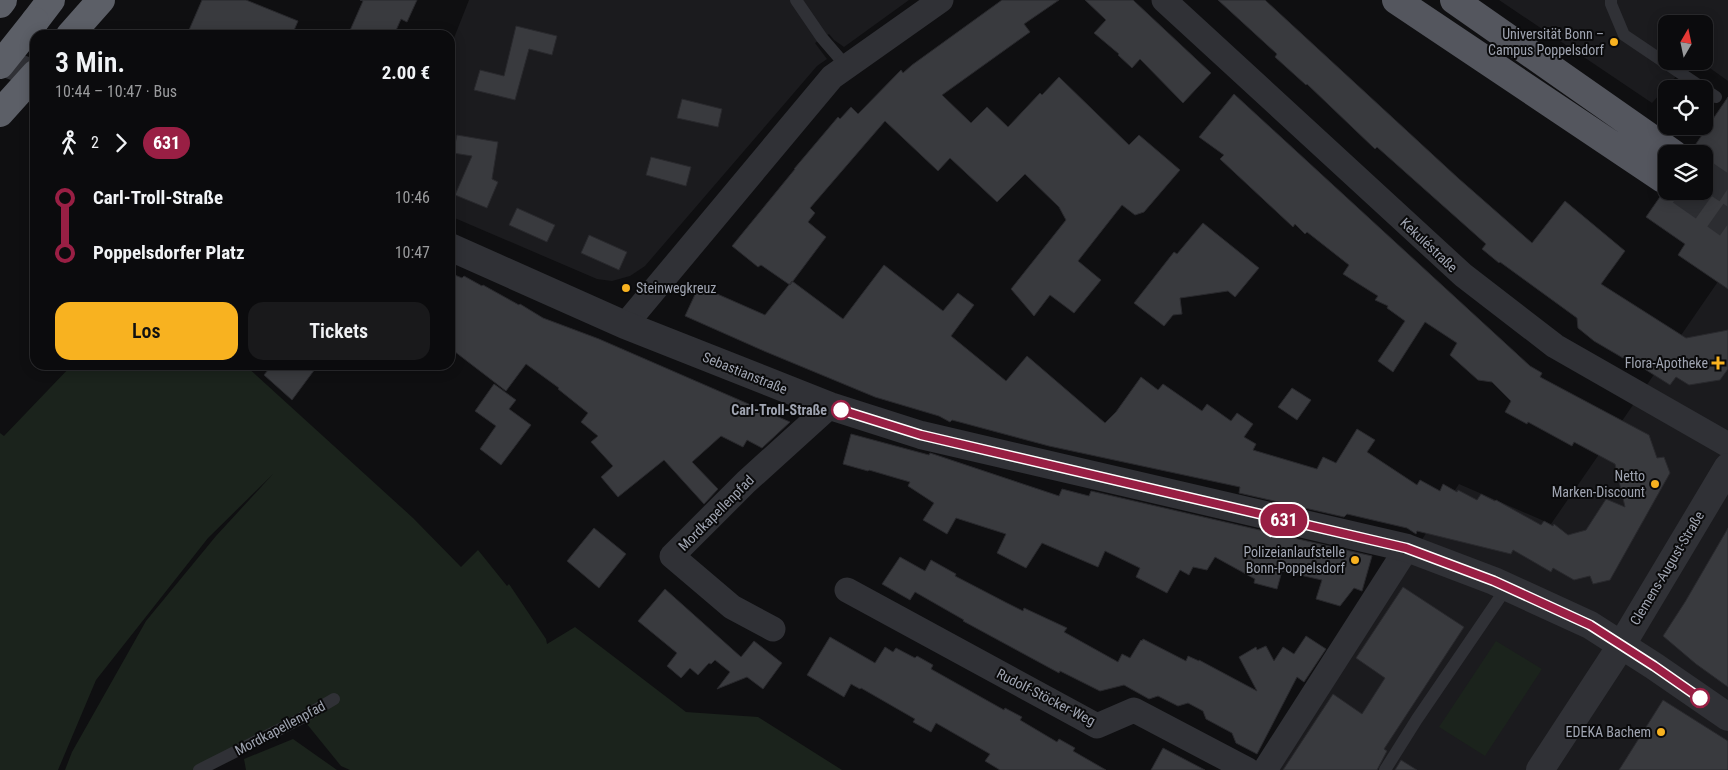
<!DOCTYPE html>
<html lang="de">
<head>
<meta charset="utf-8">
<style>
	body { margin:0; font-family:"Roboto Condensed",sans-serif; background:#19191b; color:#f1f3f6; height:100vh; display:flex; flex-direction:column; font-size:19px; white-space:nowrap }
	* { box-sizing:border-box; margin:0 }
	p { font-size:16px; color:#9a9b9d }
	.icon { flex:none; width:28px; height:28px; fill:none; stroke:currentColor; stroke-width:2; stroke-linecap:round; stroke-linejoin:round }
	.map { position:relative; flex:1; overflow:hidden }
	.panel { position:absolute; left:30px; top:30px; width:425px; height:340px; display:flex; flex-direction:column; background:#0b0b0d; border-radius:15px; box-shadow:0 2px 12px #0003,0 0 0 1px #2b2b2e }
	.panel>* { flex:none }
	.badge { padding:0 10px; border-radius:16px; font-size:18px; line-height:32px }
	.needle { width:32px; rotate:9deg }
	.tools { position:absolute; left:1658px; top:15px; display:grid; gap:10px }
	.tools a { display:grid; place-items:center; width:55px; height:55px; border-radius:10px; background:#0b0b0d; box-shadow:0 2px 12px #0003,0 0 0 1px #2b2b2e; font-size:25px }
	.map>.badge { position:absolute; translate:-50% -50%; box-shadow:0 0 0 2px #fff }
	.legs { display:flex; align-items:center; gap:8px; height:55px; padding:0 25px; font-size:16px }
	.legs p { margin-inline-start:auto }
	.overview { display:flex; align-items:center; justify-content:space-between; height:85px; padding:0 25px }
	h1 { font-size:28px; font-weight:600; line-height:38px }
	.primary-button { display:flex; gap:10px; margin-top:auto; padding:10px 25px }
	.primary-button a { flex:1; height:58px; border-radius:15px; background:#f8b220; color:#111; font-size:20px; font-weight:600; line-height:58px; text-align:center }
	.primary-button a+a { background:#19191b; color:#f1f3f6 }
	ul { padding:0 25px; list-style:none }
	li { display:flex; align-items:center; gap:18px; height:55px; font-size:19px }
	li i { display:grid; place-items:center; width:8px; height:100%; margin:0 6px; background:currentColor }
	li i::after { content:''; width:12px; height:12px; margin:-6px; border:4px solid; border-radius:50%; background:#0b0b0d }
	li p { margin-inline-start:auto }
	li:first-child i { background:linear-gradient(#0000 50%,currentColor 0) }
	li:last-child i { background:linear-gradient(currentColor 50%,#0000 0) }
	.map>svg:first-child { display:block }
</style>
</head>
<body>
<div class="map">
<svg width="1728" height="770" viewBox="0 0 1728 770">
	<rect width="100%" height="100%" fill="#0f0f11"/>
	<path fill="#1b1b1e" d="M469,0H909L844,47L834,40L829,34L815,43L827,59L817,66L645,266L630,276L612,281L597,279L450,216V48Z
		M1499,0H1728V81L1700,61H1704V24H1666V61H1690L1652,103Z
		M1728,267V770H1268L1459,484L1551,524Z"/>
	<path fill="#1b231c" d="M72,365H245L413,518L461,567L478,550L507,586L509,584L546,639L547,644L575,627L686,712L758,717L842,770H350L341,766L302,718L199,770H65L72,752L146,621L216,536L273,474L208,538L96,680L58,770H0V433L4,436Z
		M1496,641L1542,669L1485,756L1439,727Z
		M293,739L337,770H246L244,759Z"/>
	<path fill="#393a3e" stroke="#29292d" d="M202,0H246L298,21L292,35H201L189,30Z
		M360,0H417L407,22L401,19L394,35H348L363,1Z
		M1002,0H1059L1024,24L1030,32L942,95L971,123L987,107L1008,127L1040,93L1042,95L1059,77L1129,145L1139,135L1180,170L1144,212L1135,215L1122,205L1078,261L1101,280L1074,313L1050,295L1034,316L1011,289L1066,220L1059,207L1025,174L997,202L950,158L938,171L885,121L810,208L815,213L808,222L826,237L790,285L761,265L758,267L732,246L795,169H794L838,117L840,119L851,107L858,114L901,70L903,73L912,65Z
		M1085,0H1133L1211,73L1183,103L1140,59L1132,68L1118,55L1119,54L1094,33L1106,20Z
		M1218,0H1265L1458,178L1532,243L1565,201L1625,251L1601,284L1686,338L1728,330V369L1720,380L1689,385L1676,377L1670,385L1624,356L1623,358L1594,341L1578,328L1577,318L1500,262L1499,263L1482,249L1486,244L1377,147L1375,149L1307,84L1306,85L1275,57L1277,54Z
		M516,26L557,36L552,55L529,49L515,100L474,90L480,70L504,76Z
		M1234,94L1530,366L1542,373L1540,377L1649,435L1657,458L1664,457L1670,473L1610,580L1593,584L1590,576L1574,580L1553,568L1551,572L1513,550L1511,554L1417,531L1416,534L1407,528L1347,514L1344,517L1239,493L1240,487L1049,446L952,420L950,422L939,416L875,397L764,351L685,316L699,286L765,315L792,281L843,319L884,265L943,311L958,293L974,305L951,336L1006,381L1027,356L1105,423L1116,412L1141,377L1158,390L1163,384L1202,411L1207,404L1231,421L1237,413L1253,424L1244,437L1256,444L1253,450L1317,469L1323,457L1336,463L1357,429L1375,440L1367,452L1417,485L1420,480L1440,491L1443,484L1457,492L1458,490L1477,500L1481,494L1495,501L1496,500L1541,525L1544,521L1553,526L1554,524L1568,535L1586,530L1606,499L1625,507L1615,464L1574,442L1572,446L1528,422L1527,424L1505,412L1511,401L1492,382L1478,380L1450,355L1457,343L1425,322L1393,372L1378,361L1405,321L1387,308L1388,306L1375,300L1378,296L1343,274L1349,265L1307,232L1305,234L1295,224L1293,227L1220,159L1224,155L1199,137Z
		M1728,97V289L1678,255L1685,244L1646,217L1662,194L1672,191H1704V154H1689Z
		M682,99L722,109L718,127L677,118Z
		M457,135L498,142L492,179L498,182L487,208L455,195L472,156L453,153Z
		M651,157L691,167L686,186L646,175Z
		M517,208L555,225L547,242L509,225Z
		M1203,223L1259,268L1235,297L1228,291L1180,298L1182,314L1173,315L1164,326L1134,303L1174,252L1177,254Z
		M589,235L627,252L619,270L581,253Z
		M450,273L462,278L464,276L482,286L483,285L519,305L520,304L543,318L599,339L790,422L762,448L747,440L743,447L721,436L692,462L718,489L704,504L664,460L618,497L601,477L613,466L591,442L598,436L581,422L588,413L558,389L559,388L526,364L506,391L450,348Z
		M272,365H318L292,400L264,375Z
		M494,384L516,400L509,409L531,425L501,465L480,449L496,426L475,411Z
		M1292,388L1311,400L1297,420L1278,407Z
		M851,434L929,455L930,453L1059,496L1062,489L1089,496L1091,491L1372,556L1362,591L1354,588L1340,606L1316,599L1322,580L1282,571L1277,589L1254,583L1255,579L1215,557L1207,570L1193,567L1189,575L1180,570L1167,593L1136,577L1140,568L1105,551L1098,567L1042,543L1026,568L997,553L1006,534L956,518L947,534L923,520L934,503L908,486L910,482L869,470L868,471L843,464Z
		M594,528L626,554L599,588L567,561Z
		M1728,528V687L1696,664L1663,636L1685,602Z
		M900,557L925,571L931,560L956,574L955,576L1005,602L1023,611L1024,608L1067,628L1064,632L1118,662L1122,654L1130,658L1141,640L1142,641L1143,639L1186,661L1188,656L1199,661V660L1257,691L1239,657L1256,647L1257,650L1266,646L1274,661L1283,647L1294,654L1306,636L1326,649L1304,682L1297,677L1257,754L1236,743L1232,733L1206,719L1203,711L1188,703L1178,706L1158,696L1149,699L1124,685L1100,691L1060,671L1059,673L963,621L964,620L915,592L910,600L882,584Z
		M1403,587L1464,627L1384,749L1387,751L1377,770H1283L1333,694L1362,714L1385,678L1356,658Z
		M665,589L741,657L754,641L782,663L763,689L747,677L717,689L730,672L715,660L711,664L709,663L698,675L690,668L681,678L667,666L677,653L638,621Z
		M830,637L875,663L885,647L893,652L896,648L915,658L917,656L933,665L931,669L1004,710L1005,708L1022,717L1020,720L1057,742L1059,739L1075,748L1073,751L1106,770H1000L985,761L990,754L936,723L931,732L913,722L915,719L861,688L860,689L851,684L844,697L807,675Z
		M1663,700L1728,741V770H1619Z
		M1163,748L1205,770H1151Z
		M1401,760L1417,770H1395Z"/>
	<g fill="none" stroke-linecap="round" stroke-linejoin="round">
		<path stroke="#2c2d31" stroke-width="28" stroke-dasharray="28 14" stroke-linecap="butt" d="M1704,174L1728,190
			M1681,191L1728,224"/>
		<path stroke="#303136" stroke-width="12" d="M796,0L822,38L847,67
			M1611,0V4L1624,35L1716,97
			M199,770L302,718L334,699
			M1385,770L1417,719L1507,587"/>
		<path stroke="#303136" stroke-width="25" d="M1164,0L1463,275L1555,346L1728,445
			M625,325L832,77L941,0
			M847,590L1097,726L1134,710L1248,770
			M773,629L732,607L672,556L746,482L830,406
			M1265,770L1407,548"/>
		<path stroke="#303136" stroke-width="28" d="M0,61L35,74
			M450,247L625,325L830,406L921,435L1407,548L1494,581L1590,625L1654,666L1728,717
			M1540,770L1621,646L1728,467"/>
		<path stroke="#54565e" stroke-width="28" d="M1396,0L1663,179
			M1454,0L1674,154"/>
		<path stroke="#5c5f67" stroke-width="28" d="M0,4L3,0
			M35,21L51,0
			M70,35L101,0
			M0,113L35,74"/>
		<path stroke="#5c5f67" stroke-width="28" d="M0,65L35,21"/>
	</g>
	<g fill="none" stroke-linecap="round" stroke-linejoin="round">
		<g stroke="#fff" stroke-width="11">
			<path id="line-1" d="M841,410L921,435L1406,548L1494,581L1590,625L1654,666L1700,698"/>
		</g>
		<use href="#line-1" stroke="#991f44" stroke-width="8"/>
	</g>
	<g fill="#f8b220" stroke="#0a0a0b" stroke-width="2">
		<circle cx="1614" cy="42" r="5"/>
		<circle cx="626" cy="288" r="5"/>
		<path d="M1715.5 355.5h5v5h5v5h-5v5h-5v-5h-5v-5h5z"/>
		<circle cx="1655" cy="484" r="5"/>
		<circle cx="1355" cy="560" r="5"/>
		<circle cx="1661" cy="732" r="5"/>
	</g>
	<g fill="#fff" stroke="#991f44" stroke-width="2.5">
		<circle cx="841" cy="410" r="9"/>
		<circle cx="1700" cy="698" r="9"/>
	</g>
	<g text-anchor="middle" stroke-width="4" stroke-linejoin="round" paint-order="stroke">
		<g font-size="14" fill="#a0a5b2" stroke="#0a0a0b" text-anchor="end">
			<text x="1604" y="39">Universität Bonn –<tspan x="1604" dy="16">Campus Poppelsdorf</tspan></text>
			<text x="636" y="293" text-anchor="start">Steinwegkreuz</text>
			<text x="1708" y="368">Flora-Apotheke</text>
			<text x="1645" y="481">Netto<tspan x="1645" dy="16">Marken-Discount</tspan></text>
			<text x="1345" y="557">Polizeianlaufstelle<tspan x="1345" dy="16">Bonn-Poppelsdorf</tspan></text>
			<text x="1651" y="737">EDEKA Bachem</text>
		</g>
		<g font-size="14" fill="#a0a5b2" stroke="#0a0a0b">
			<text transform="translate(1429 245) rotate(43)" y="5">Kekuléstraße</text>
			<text transform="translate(745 373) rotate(22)" y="5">Sebastianstraße</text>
			<text transform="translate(716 513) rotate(-45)" y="5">Mordkapellenpfad</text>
			<text transform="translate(1667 568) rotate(-59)" y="5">Clemens-August-Straße</text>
			<text transform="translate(1046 697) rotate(27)" y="5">Rudolf-Stöcker-Weg</text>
			<text transform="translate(280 728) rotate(-28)" y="5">Mordkapellenpfad</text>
		</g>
		<g font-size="14" font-weight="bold" fill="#a0a5b2" stroke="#0a0a0b" text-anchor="end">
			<text x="827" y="415">Carl-Troll-Straße</text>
		</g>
	</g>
</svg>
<div class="tools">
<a><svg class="needle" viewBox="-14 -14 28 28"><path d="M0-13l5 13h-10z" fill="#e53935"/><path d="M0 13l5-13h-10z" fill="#9a9b9d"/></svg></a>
<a><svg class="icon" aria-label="locate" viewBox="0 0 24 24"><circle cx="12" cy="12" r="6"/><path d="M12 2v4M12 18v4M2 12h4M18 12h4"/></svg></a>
<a><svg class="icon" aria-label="layers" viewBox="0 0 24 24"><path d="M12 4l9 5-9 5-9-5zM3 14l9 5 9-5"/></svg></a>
</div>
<b class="badge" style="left:1284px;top:520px;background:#991f44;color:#fff">631</b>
<section class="panel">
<div class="overview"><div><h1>3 Min.</h1><p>10:44 – 10:47 · Bus</p></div><b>2.00 €</b></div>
<div class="legs"><svg class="icon" aria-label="walk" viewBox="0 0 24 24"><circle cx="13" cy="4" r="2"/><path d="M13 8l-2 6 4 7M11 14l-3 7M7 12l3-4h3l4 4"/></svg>2<svg class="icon" aria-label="forward" viewBox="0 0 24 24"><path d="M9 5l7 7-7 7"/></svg><b class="badge" style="background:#991f44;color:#fff">631</b></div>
<ul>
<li><i style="color:#991f44"></i><b>Carl-Troll-Straße</b><p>10:46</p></li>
<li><i style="color:#991f44"></i><b>Poppelsdorfer Platz</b><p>10:47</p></li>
</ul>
<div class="primary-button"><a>Los</a><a>Tickets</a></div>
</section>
</div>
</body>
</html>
